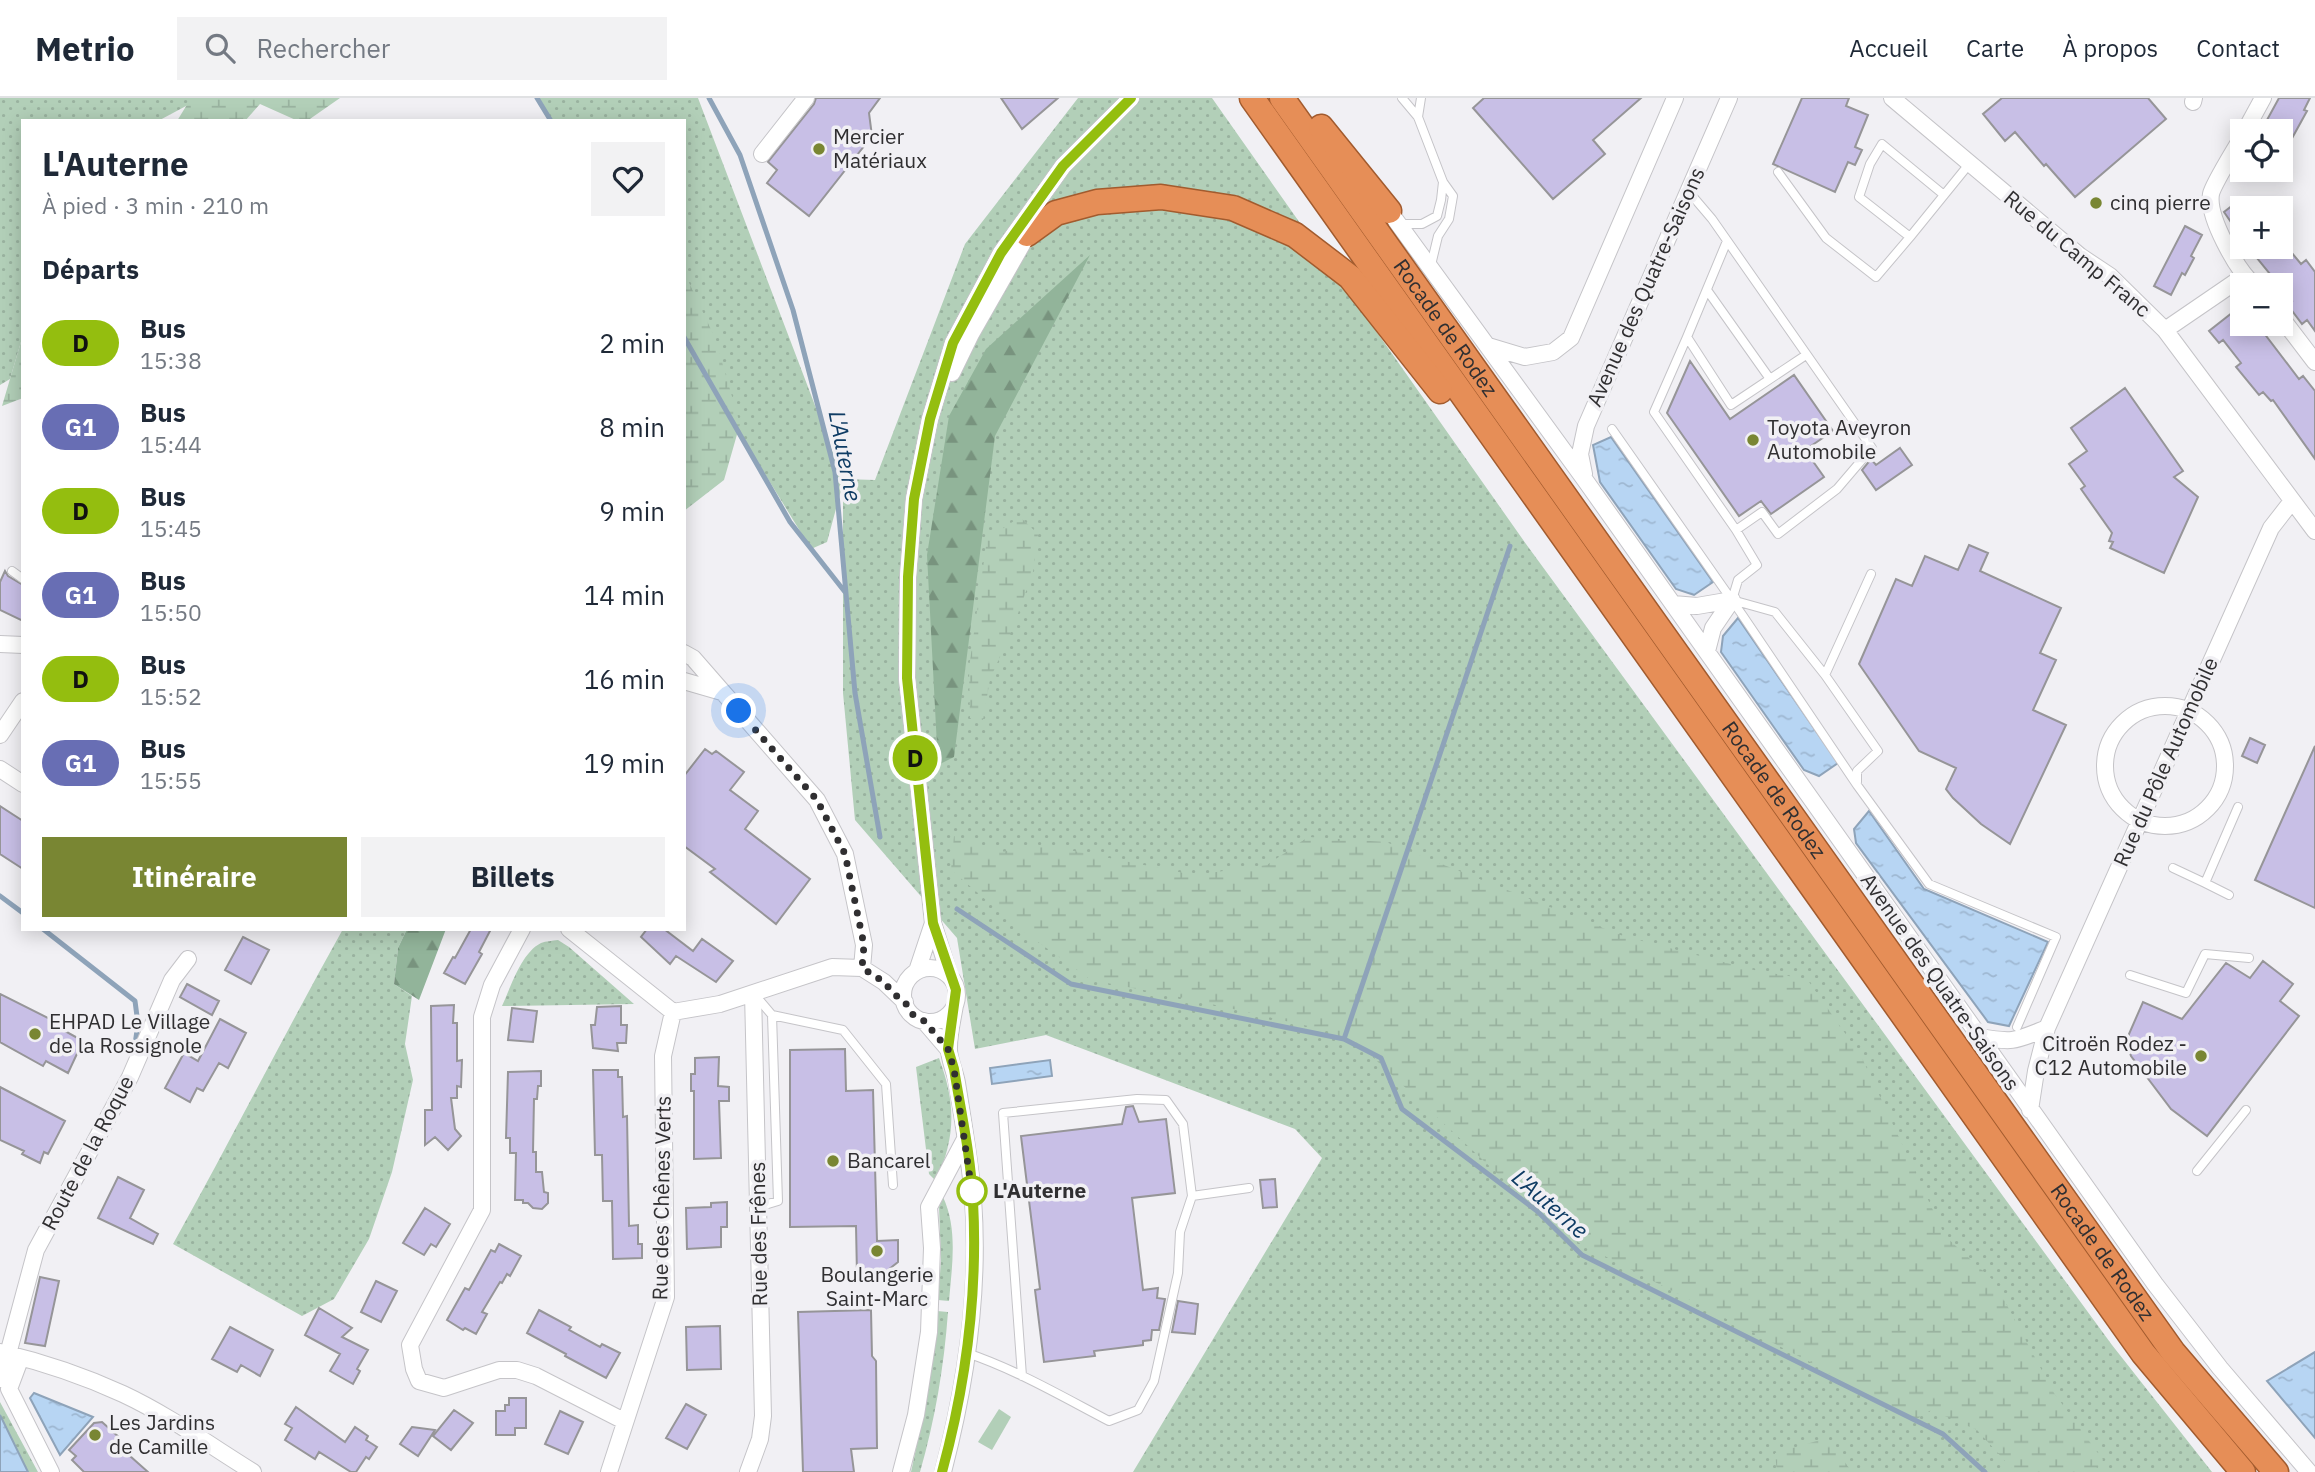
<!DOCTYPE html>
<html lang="fr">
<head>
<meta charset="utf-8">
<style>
	body { margin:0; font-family:"IBM Plex Sans",sans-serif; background:#f2f2f3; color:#1f2937; height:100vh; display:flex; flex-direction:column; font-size:26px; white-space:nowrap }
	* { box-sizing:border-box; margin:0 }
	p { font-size:23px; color:#747a83 }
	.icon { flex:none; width:38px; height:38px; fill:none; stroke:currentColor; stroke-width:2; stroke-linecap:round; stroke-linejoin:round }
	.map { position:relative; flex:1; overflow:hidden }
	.details { position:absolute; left:21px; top:21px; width:665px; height:812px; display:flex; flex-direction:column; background:#fff; border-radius:0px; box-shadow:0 4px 18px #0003 }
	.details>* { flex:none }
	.badge { padding:0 14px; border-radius:23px; font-size:24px; line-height:46px }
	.fabs { position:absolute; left:2230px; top:21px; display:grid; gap:14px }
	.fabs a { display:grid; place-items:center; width:63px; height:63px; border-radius:0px; background:#fff; box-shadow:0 4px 18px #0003; font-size:35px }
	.you { position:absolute; width:35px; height:35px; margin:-18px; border:5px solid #fff; border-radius:50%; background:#1a73e8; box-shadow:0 0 0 10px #1a73e833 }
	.map>.badge { position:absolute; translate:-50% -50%; box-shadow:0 0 0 4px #fff }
	h2 { padding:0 21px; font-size:26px; line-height:63px }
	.round { display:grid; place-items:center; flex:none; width:74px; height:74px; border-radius:0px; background:#f2f2f3 }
	.headline { display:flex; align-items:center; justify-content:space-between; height:119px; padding:0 21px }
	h1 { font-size:33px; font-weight:700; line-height:52px }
	.button { display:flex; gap:14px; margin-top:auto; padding:14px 21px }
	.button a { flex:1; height:80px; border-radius:0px; background:#798633; color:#fff; font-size:28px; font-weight:700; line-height:80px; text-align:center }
	.button a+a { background:#f2f2f3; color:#1f2937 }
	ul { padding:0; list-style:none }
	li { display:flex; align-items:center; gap:21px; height:84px; padding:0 21px }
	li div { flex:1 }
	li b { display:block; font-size:26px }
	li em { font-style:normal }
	li .badge { min-width:77px; font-weight:700; text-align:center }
	header { display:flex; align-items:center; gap:42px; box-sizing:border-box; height:98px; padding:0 35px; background:#fff; border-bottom:2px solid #e0e1e3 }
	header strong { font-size:33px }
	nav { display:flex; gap:38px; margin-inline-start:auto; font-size:24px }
	.search { width:490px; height:63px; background:#f2f2f3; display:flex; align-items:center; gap:18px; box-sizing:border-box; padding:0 24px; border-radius:0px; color:#747a83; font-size:26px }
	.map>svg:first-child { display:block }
</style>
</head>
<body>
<header>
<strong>Metrio</strong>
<div class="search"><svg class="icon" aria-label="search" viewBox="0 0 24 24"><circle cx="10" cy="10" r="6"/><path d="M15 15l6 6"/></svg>Rechercher</div>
<nav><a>Accueil</a><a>Carte</a><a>À propos</a><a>Contact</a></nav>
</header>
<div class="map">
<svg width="2315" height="1374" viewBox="0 0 2315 1374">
	<defs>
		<pattern id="grass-dots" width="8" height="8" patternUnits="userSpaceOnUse" patternTransform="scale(1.75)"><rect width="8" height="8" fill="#b2cfb8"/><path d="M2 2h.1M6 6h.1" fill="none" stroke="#99b29f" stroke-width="1.8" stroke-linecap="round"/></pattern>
		<pattern id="forest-firs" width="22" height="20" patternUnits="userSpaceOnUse" patternTransform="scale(1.75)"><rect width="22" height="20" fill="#92b49a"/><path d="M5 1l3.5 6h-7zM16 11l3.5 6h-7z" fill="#78937e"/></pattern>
		<pattern id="wetland-marsh" width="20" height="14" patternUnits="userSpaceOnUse" patternTransform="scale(1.75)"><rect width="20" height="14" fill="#b2cfb8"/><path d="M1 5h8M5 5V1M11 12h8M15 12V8" fill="none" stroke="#99b29f"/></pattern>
		<pattern id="water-ripples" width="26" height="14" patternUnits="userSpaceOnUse" patternTransform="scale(1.75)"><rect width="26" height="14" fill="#b7d5f3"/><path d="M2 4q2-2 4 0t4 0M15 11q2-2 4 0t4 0" fill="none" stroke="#9eb7d1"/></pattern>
	</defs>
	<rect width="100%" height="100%" fill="#f1f0f4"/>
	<path fill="url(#grass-dots)" d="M0,0H201L158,23H23V237L10,281L0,287Z
		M535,0H698L843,381L875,382L965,146L1078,0H1212L1526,446L2112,1247L2212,1374H1133L1322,1060L1295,1031L1046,937L975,951L957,840L855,722L843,595V385L827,444L811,451L684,244V23H549Z
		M343,831H407L398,850L394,886L412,898L405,946L413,982L392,1074L369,1141L334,1201L302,1218L173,1146C231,1042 285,935 343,831Z
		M558,842L569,849L634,906L502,908C511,889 521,855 541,845C546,843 552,843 558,842Z
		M939,960C956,1006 956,1038 936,1083L929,1076L916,969Z
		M943,1099C958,1131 952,1168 949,1203L938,1202L941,1162L939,1109Z
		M937,1213L948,1214C944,1269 935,1322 920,1374H911C923,1320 933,1268 937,1213Z
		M0,1304L38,1374H0Z"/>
	<path fill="url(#forest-firs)" d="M1090,157L995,338L954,659L938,667L927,457L949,318L986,251Z
		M407,831H446L419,902L394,886L398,850Z"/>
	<path fill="url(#wetland-marsh)" d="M191,0H340L307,23H298L260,6L245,23H177Z
		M684,174L715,240L740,326L724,382L684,413Z
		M23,237V300L2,308Z
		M1020,419L1038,436L1033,474L1012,532L990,581L983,622L970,620L969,570L987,441Z
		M954,738L1002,754L1021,750L1054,749L1194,777L1267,767L1308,739L1386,744L1623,838L1758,873L1807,881L1861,958L1945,1138L1994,1183L2054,1295L2103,1362L2093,1374H2015L1977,1332L1931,1312L1909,1326L1812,1265L1562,1136L1363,950L1326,932L1175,898L1091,882L1020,831L951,772Z
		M1827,1340L1852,1374H1777L1775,1355Z"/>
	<path fill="#b2cfb8" d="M999,1311L1011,1319L992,1352L978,1344Z"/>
	<path fill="url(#water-ripples)" stroke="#8ea3b9" stroke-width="2" d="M1611,339L1713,484L1694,497L1676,491L1600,384L1593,347Z
		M1738,520L1838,665L1819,678L1804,672L1721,554L1723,538Z
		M1869,713L1924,791L2048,844L2009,928L1988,924L1856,745L1854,731Z
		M1050,962L1052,978L992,986L990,970Z
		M2315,1254V1340L2267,1283Z
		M34,1295L93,1319L60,1357L30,1300Z
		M0,1317L28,1374H0Z"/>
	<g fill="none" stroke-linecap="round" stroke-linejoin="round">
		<path stroke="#8ea3b9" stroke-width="5" d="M537,0L551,23
			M709,0L740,57L793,212L835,374L855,595L880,739
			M684,239L790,424L845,494
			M0,798L23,815
			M957,811L1071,886L1344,941L1381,960L1402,1011L1537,1113L1582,1157L1943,1336L1985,1374
			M43,831L135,903L138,926L135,946
			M1344,941L1510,448"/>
	</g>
	<path fill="#c8bfe6" stroke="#969598" stroke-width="2" d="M816,0H880L869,15L872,38L809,118L767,85L777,72L768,64L814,6Z
		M1001,0H1058L1022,31Z
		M1484,0H1641L1593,42L1605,56L1553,101L1473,10Z
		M1802,0H1849L1846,8L1868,17L1855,49L1862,52L1855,67L1848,64L1835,94L1773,66Z
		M2002,0H2148L2166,21L2075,99L2046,66L2044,68L2015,34L2005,43L1983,16Z
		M2279,0H2310L2304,12L2307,13L2280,62V33H2261Z
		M2242,100V140L2224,114Z
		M2185,128L2202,137L2191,158L2194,160L2185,177L2182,175L2171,197L2154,188Z
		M2248,149H2287L2301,166L2306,162L2315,174V233L2307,222L2302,226L2287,206L2292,203Z
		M2242,207V226H2257L2299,281L2303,278L2315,293V361L2273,302L2271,303L2263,294L2259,297L2236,269L2241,265L2223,242L2219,245L2209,233Z
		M1690,263L1730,321L1794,277L1833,333L1805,352L1824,379L1771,416L1761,403L1739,418L1667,315Z
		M2125,290L2183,373L2174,379L2198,399L2164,475L2110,450L2113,444L2109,443L2112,435L2081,391L2085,388L2069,366L2087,353L2071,330Z
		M1900,350L1912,367L1876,392L1862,372L1871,361L1876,367Z
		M1969,447L1988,455L1980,473L2061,510L2040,555L2056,562L2033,612L2066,627L2010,746L1981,726L1953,700L1946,691L1956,670L1919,653L1859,566L1896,481L1912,488L1925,458L1958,472Z
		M5,473L8,478L23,487V523L0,512V484Z
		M2250,640L2265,647L2257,665L2242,658Z
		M2315,648V810L2255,782Z
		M705,651L712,656L716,653L744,674L730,692L758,713L745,731L810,781L776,826L710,774L715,771L684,748V678Z
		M0,708L23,723V771L0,756Z
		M471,831H491L479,854L482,856L465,886L444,875L453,859L455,860Z
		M647,831H664L693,853L702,841L733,863L716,884L676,858L670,866L641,839Z
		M243,839L269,852L251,886L225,872Z
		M2263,863L2293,886L2280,903L2299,918L2207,1038L2171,1011L2131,958L2128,949L2129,936L2143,904L2182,921L2226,865L2250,880Z
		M187,886L219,903L212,917L180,899Z
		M0,896L64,928L63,932L83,943L68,975L46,963L43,968L0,944Z
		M454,907L453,925H457V963L462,962L461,989L457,988V1000H451L455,1031L461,1038L448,1052L435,1039L425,1047V1012H432L431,908Z
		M621,908V927H627L626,945H617L618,953L593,950L591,927H595L597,909Z
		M512,910L537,913L533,944L508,942Z
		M220,921L246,935L228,970L219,965L203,993L197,990L190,1004L165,990L184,955L198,963Z
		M845,951L846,993L873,992L877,1143L898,1142V1164L883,1176L857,1177L856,1128L790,1129V952Z
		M719,959L718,988L729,989V1003H719L721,1060L694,1061V993H691V976H695V960Z
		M593,972H618V979H622L623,1019L627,1018L629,1128L638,1127V1146H642V1160L613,1161L612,1103H603L602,1057H595Z
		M541,973V988H538L537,1001H534L533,1054H536V1074H542L544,1094L548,1095V1105L542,1111L533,1110L528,1105H523V1102H515L516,1055H510V1040H506L508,974Z
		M0,989L65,1023L48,1056L44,1054L40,1065L22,1056L24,1053L0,1042Z
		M1133,1008L1139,1024L1166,1021L1175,1095L1132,1100L1143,1192L1158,1190L1157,1200L1165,1201L1159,1232H1152L1151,1242L1143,1243V1247L1094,1253L1095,1258L1044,1264L1035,1192L1040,1191L1021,1038L1122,1026L1126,1009Z
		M118,1079L144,1092L130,1120L158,1136L153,1146L98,1120Z
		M1275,1081L1277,1109L1263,1110L1260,1082Z
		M727,1104V1129H721V1149L687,1151L686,1110L711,1109V1105Z
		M425,1110L450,1126L436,1149L431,1146L424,1157L403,1145Z
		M499,1146L521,1158L510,1178L507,1176L502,1185L500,1184L482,1214L487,1216L476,1236L465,1230L463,1232L447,1222L465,1190L469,1192L491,1152L495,1154Z
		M40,1179L59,1183L45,1248L25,1245Z
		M376,1183L397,1193L381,1224L361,1214Z
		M1178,1203L1198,1206L1195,1236L1172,1234Z
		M319,1210L352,1230L342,1239L368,1252L357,1271L360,1273L353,1286L330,1273L340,1256L305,1237Z
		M539,1212L571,1229L569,1232L600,1249L602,1246L620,1255L606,1280L565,1258L566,1256L527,1235Z
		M871,1212L872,1258L876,1263L877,1350L851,1351L854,1374H803L798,1214Z
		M720,1228L721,1271L687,1272L686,1229Z
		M230,1229L273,1252L260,1278L241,1267L237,1274L212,1261Z
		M509,1300H526V1330H515V1337H496V1313H505V1307H509Z
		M686,1306L706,1317L687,1351L666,1340Z
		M296,1309L345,1344L355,1329L368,1338L366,1342L377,1349L369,1361L366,1359L356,1374H351L319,1354L315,1361L285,1342L292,1330L285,1326Z
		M454,1312L473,1325L451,1352L433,1338Z
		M560,1313L583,1324L568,1356L545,1346Z
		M102,1324L121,1341V1350L148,1374H84L72,1362L76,1358L69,1352L94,1325Z
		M412,1329L435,1332L418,1358L400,1346Z"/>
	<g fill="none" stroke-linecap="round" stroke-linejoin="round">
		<g stroke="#c5c4c8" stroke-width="10">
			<path id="service" d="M1402,0L1418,19L1443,84L1453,98L1449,121L1438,138L1431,167
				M1418,19L1421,0
				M1778,74L1826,140L1876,179L1910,139
				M1944,97L1882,46L1870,66L1859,99L1910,139L1970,65
				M1400,126H1422L1437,118L1441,102L1443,84
				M1727,143L1687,239L1731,307L1806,257
				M1707,192L1770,281
				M1687,239L1654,314L1736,432L1762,414L1778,436L1837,391L1872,350L1712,121L1689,94
				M1612,331L1743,518L1857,687L1929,786L2056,839L2017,929
				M1736,432L1757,467L1738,482L1732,502L1775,514L1825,577
				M12,473L23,481
				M1857,684V673L1878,653L1825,577L1871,476
				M2173,770L2205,785
				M2229,797L2205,785L2238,709
				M2130,877L2186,895L2205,856L2249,860
				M755,897L772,917L843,932L886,986L893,1087
				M2197,1073L2246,1012
				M1192,1098L1249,1090
				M758,1109L778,1103L772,917
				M967,1255C1017,1272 1063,1299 1109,1323L1138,1312L1154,1283L1178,1175L1180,1134L1192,1098L1183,1026L1166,1002L1137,1001L1003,1015L1022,1278"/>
		</g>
		<g stroke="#c5c4c8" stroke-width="18">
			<path id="minor" d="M1892,0L2080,158L2110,178L2165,232L2315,433
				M2193,4L2194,0
				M2245,33L2263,0
				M2242,39C2236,50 2213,86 2211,96C2207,119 2237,172 2254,187
				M762,56L806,0
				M1389,113L1585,382L2155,1186L2220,1270L2309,1374
				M2280,218L2315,264
				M2165,232L2244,178
				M1488,248L1525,259L1553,254L1571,240L1675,0
				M952,275L971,236L1032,129
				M1584,376L1580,356L1586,328L1729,0
				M1673,506L1697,508L1732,502L1713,530L1707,553
				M0,546L23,547
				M684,555L693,560L817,702L845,756L864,847L862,870
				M684,583L722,594
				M2105 668a60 60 0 1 1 120 0a60 60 0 1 1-120 0Z
				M0,637L23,603
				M0,671L23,686
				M522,831L492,887L482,919V1112L410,1247L414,1271L419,1283L444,1290L499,1272H517L536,1278L624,1323
				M569,831L673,914L720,906L832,869L862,870L884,884L905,904
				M903 897a27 27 0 1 1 54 0a27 27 0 1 1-54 0Z
				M917,873L933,825
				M950,879L933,825L907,580L908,479L914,401L930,321L953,245L1001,155L1063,68L1131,0
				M924,923L948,951
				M1979,939C2014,945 2015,943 2047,930
				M2030,1012L2036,973L2047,930L2271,430L2292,403
				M0,1254C42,1264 84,1278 123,1296C168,1317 211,1348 253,1374
				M18,1267L9,1291L51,1374
				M0,1281L7,1272L8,1256L36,1152L130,979L172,882L188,861
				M609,1374L666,1199L663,958L673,914
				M748,1374L760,1341L763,1318L753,895
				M901,1374L916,1317L929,1234L932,1150L929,1109L965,1041
				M943,1374C966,1286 980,1192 973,1101C970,1062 963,1023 957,985C955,973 948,960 949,949C949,935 953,920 955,907"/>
		</g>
		<g stroke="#a25b2e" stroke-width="27">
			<g id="trunk">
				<path d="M1252,0L2143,1255L2243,1374"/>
				<path id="s1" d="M1282,0L2173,1254L2276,1374"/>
				<path d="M1321,29L1389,113"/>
				<path d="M1027,136L1056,115L1097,104L1161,99L1233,110L1295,137L1350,179L1440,293"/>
			</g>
		</g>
		<use href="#service" stroke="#fff" stroke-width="8"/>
		<use href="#minor" stroke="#fff" stroke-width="16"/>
		<use href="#trunk" stroke="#e68e57" stroke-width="24"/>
	</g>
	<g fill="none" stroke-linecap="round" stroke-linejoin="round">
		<g stroke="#fff" stroke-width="16">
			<path id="line" d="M942,1374C966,1286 978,1195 973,1103C971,1059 961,1014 954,971L948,951L956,892L933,825L907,580L908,479L914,401L930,321L953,245L1001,155L1063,68L1131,0"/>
		</g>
		<use href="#line" stroke="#94be0f" stroke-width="10"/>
		<path stroke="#302f31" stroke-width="7" stroke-dasharray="0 12.6" d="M739,613L817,702L845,756L864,847L862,870L884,884L894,896L905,904L912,916L924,923L948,951L954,971L973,1101L972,1093"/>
	</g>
	<g fill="#798633" stroke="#f1f0f4" stroke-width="2.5">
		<circle cx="819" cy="51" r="7"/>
		<circle cx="2096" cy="105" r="7"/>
		<circle cx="1753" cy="342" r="7"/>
		<circle cx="35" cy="936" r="7"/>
		<circle cx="2201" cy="958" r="7"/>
		<circle cx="833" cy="1063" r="7"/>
		<circle cx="877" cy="1153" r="7"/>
		<circle cx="95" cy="1337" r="7"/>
	</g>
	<circle fill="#fff" stroke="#94be0f" stroke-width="3.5" cx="972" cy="1093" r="14"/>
	<g text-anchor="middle" stroke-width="7" stroke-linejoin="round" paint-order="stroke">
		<g font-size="21" fill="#302f31" stroke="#f1f0f4" text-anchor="start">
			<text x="833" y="46">Mercier<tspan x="833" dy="24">Matériaux</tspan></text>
			<text x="2110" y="112">cinq pierre</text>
			<text x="1767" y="337">Toyota Aveyron<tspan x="1767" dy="24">Automobile</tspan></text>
			<text x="49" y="931">EHPAD Le Village<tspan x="49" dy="24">de la Rossignole</tspan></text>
			<text x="2187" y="953" text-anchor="end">Citroën Rodez -<tspan x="2187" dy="24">C12 Automobile</tspan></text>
			<text x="847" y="1070">Bancarel</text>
			<text x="877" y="1184" text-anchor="middle">Boulangerie<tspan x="877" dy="24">Saint-Marc</tspan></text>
			<text x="109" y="1332">Les Jardins<tspan x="109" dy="24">de Camille</tspan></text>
		</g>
		<g font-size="21" fill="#302f31" stroke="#f1f0f4">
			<text transform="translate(2077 156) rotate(40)" y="7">Rue du Camp Franc</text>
			<text transform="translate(1646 189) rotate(-66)" y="7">Avenue des Quatre-Saisons</text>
			<text dy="7" stroke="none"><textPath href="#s1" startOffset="282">Rocade de Rodez</textPath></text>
			<text transform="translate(2166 664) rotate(-66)" y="7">Rue du Pôle Automobile</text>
			<text dy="7" stroke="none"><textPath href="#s1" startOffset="849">Rocade de Rodez</textPath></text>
			<text transform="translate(1940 884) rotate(55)" y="7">Avenue des Quatre-Saisons</text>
			<text transform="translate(88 1055) rotate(-62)" y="7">Route de la Roque</text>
			<text transform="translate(662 1100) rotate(-89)" y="7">Rue des Chênes Verts</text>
			<text transform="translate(759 1136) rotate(-91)" y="7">Rue des Frênes</text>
			<text dy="7" stroke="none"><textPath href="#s1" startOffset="1416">Rocade de Rodez</textPath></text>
		</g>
		<g font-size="21" font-weight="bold" fill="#302f31" stroke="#f1f0f4" text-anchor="start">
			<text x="993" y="1100">L'Auterne</text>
		</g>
		<g font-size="23" font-style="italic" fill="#0f3c64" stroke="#f1f0f4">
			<text transform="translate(845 358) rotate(79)" y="8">L'Auterne</text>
			<text transform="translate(1550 1106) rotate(41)" y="8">L'Auterne</text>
		</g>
	</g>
</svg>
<div class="fabs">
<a><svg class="icon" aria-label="locate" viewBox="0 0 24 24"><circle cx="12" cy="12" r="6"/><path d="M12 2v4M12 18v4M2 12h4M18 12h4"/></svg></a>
<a>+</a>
<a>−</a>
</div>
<div class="you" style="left:739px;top:613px"></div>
<b class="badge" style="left:915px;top:660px;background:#94be0f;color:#111">D</b>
<section class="details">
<div class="headline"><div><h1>L'Auterne</h1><p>À pied · 3 min · 210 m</p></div><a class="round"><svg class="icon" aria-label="heart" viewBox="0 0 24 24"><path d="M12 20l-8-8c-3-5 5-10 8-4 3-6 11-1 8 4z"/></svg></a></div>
<h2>Départs</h2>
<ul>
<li><span class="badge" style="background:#94be0f;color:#111">D</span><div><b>Bus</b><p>15:38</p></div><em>2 min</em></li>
<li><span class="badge" style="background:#686eb4;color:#fff">G1</span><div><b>Bus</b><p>15:44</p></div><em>8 min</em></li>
<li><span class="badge" style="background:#94be0f;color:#111">D</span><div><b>Bus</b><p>15:45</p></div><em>9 min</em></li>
<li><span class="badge" style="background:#686eb4;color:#fff">G1</span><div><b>Bus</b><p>15:50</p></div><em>14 min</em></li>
<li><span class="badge" style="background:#94be0f;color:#111">D</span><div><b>Bus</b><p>15:52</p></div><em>16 min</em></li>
<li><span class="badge" style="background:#686eb4;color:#fff">G1</span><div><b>Bus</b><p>15:55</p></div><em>19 min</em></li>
</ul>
<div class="button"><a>Itinéraire</a><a>Billets</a></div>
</section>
</div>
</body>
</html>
